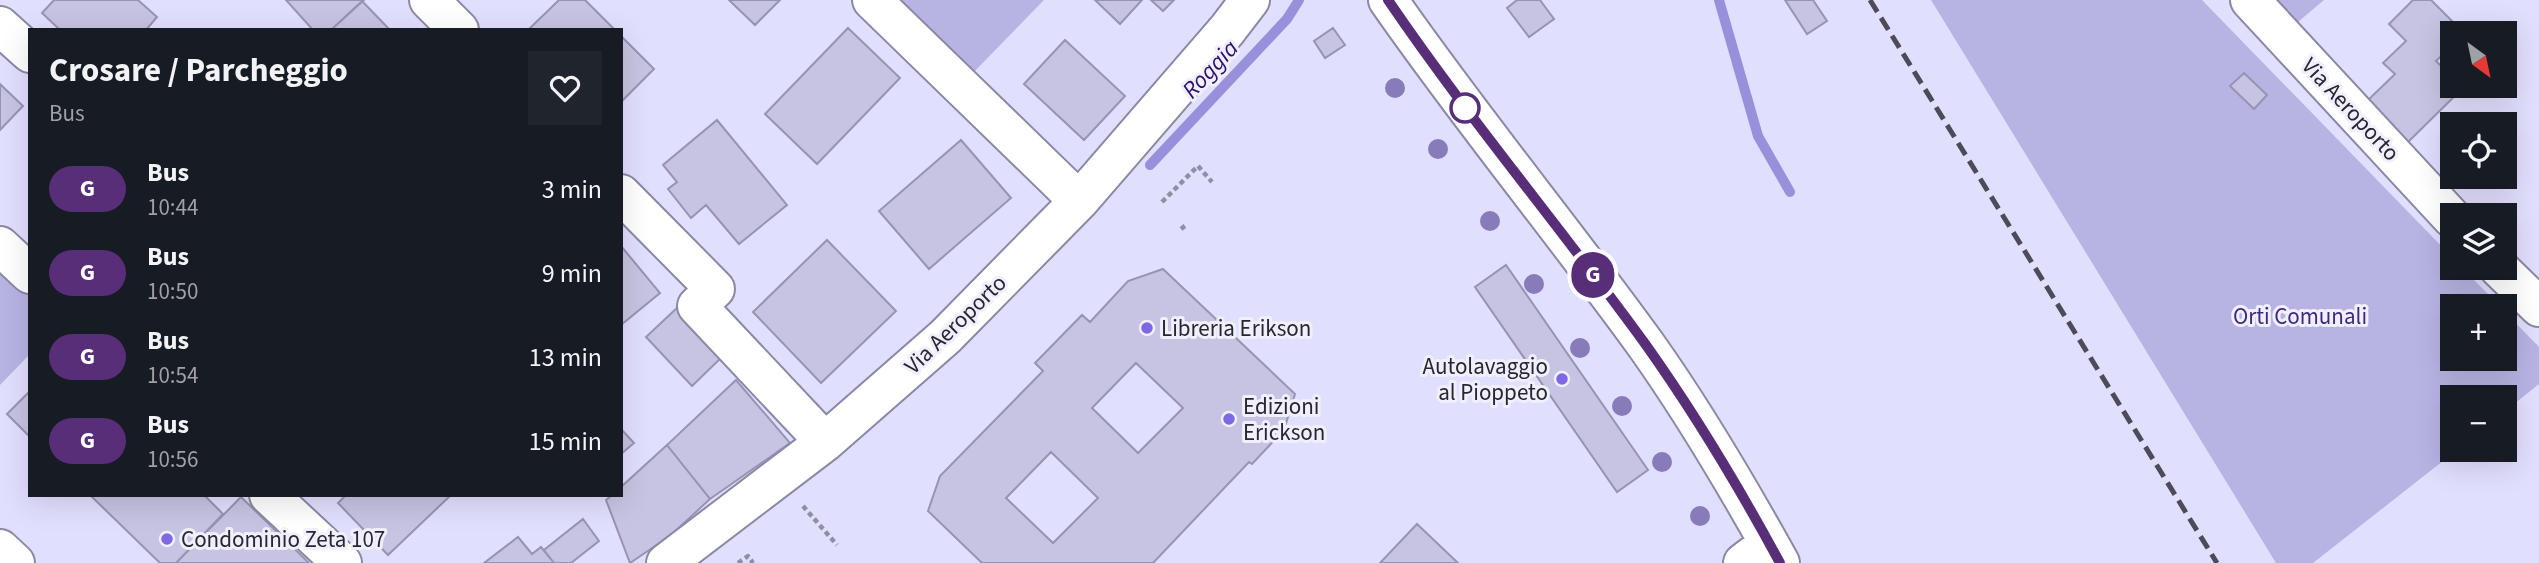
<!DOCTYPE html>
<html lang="it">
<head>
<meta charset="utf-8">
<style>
	body { margin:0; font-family:"Source Sans 3",sans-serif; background:#20242c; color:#f1f3f6; height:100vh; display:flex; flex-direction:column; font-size:26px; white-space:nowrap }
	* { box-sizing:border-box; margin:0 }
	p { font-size:23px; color:#9ea1a6 }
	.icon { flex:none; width:38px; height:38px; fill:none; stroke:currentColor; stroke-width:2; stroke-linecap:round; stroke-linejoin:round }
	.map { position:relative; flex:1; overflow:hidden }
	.drawer { position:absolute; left:28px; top:28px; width:595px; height:469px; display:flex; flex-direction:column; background:#171b24; border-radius:0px; box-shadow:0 7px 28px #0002 }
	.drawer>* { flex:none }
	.badge { padding:0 14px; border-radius:23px; font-size:24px; line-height:46px }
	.needle { width:46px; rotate:147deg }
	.tools { position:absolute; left:2440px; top:21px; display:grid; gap:14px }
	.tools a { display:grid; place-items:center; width:77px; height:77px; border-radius:0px; background:#171b24; box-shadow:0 7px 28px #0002; font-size:35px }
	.map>.badge { position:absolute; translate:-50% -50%; box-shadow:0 0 0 4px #fff }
	.round { display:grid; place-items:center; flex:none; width:74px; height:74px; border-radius:0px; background:#20242c }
	.head { display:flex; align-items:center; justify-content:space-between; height:119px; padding:0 21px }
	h1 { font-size:33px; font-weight:700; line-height:52px }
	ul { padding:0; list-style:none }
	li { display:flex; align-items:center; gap:21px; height:84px; padding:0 21px }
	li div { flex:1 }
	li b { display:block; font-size:26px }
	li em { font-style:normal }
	li .badge { min-width:77px; font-weight:700; text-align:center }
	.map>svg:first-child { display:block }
</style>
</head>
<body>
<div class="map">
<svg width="2539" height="563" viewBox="0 0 2539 563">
	<rect width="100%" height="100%" fill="#e1dffe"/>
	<path fill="#b7b4e3" d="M889,0H1044L969,77Z
		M1931,0H2202L2452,257V268H2462L2500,306H2452V359H2504V311L2539,347V384L2504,412V397H2452V450H2457L2313,563H2276Z
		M2267,0H2324L2292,27Z
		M0,267L30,295V354L0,385Z"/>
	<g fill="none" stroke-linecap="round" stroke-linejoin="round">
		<path stroke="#9890db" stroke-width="10" d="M1719,0L1758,136L1790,192
			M1150,165L1287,19L1299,0"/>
	</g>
	<path fill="#c6c4e2" stroke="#9694b1" stroke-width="2" fill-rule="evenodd" d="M54,0H138L157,17L146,30H60L42,13Z
		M286,0H364L331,30H313Z
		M559,0H585L615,30H528Z
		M729,0H780L755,25Z
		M1095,0H1142L1120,24Z
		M1151,0H1174L1163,11Z
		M1517,0H1540L1554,19L1529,37L1507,8Z
		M1785,0H1813L1827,21L1807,34Z
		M2413,0H2431L2464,33H2452V46L2436,61L2452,77V86L2463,88L2405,145L2364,104L2395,74L2383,63L2406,41L2389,24Z
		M362,1L390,30H331Z
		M848,28L900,78L817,164L765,114Z
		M1333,28L1345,45L1325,58L1314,41Z
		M621,36L654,69L621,102Z
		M1065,40L1125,96L1084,140L1024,84Z
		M2244,73L2267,95L2254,109L2230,86Z
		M0,84L23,106L0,130Z
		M717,120L787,205L739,244L706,205L691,218L668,189L677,182L663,165Z
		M961,140L1011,198L929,269L879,211Z
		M827,240L896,311L821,383L753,312Z
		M621,246L660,293L621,325Z
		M1506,265L1648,470L1617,492L1475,287Z
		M1163,269L1295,394L1284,430L1252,464L1249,462L1153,563H982L928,511L940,476L1043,371L1035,363L1082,315L1090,322L1128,281ZM1136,363L1183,408L1138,453L1092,408ZM1051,452L1098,498L1053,543L1006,498Z
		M678,307L724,355L692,386L646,337Z
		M736,380L790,443L710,499L667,445Z
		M30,391V437L7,414Z
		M621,429L634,443L621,454Z
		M667,445L710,499L670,536L630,563L606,500L612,495H621V487Z
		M90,495H204L223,514L176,563H160Z
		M346,495H451L388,555L338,503Z
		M241,497L309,563H176Z
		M583,519L599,541L571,563H554L544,550Z
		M1417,524L1458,563H1380Z
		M518,537L532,554L541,547L554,563H484Z"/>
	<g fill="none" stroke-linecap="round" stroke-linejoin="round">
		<g stroke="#8a88a4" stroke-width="42">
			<path id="minor" d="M429,0L459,30
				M872,0L1079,201
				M1388,0C1470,118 1562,229 1646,345C1695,414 1739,489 1780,563
				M2250,0L2452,218
				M0,26L30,53
				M621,194L715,289L697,306L825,442
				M0,246L30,274
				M2499,268L2539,307
				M269,495L342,563
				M666,563L825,442L945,337L1079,201L1227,30L1250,0
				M1743,563L1769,543"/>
		</g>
		<g stroke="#8a88a4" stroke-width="42">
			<path id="major" d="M0,549L15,563"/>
		</g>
		<path stroke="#8f8ea4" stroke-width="4.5" stroke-dasharray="5 3.5" stroke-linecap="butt" d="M1162,202L1198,166L1212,182
			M1181,229L1186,225
			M803,506L837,545
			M738,563L748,556L753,563"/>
		<use href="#minor" stroke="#fff" stroke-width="38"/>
		<use href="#major" stroke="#fff" stroke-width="38"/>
		<path stroke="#4b4b5a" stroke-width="5" stroke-dasharray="14 7" stroke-linecap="butt" d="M1870,0L2217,563"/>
	</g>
	<g fill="#887bba">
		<circle cx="1395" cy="88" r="10"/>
		<circle cx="1438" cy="149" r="10"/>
		<circle cx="1490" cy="221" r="10"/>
		<circle cx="1534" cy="284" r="10"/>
		<circle cx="1580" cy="348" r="10"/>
		<circle cx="1622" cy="406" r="10"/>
		<circle cx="1662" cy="462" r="10"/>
		<circle cx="1700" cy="516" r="10"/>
	</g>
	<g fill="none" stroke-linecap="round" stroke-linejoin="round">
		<g stroke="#fff" stroke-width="16">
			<path id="line" d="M1388,0C1469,119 1562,229 1646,345C1695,414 1740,489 1780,563"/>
		</g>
		<use href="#line" stroke="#582e79" stroke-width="10"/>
	</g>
	<circle fill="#fff" stroke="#582e79" stroke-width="3.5" cx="1465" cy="108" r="14"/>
	<g fill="#7f68e3" stroke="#f0effb" stroke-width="2.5">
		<circle cx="1147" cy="328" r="7"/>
		<circle cx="1562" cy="379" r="7"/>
		<circle cx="1229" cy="419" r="7"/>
		<circle cx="167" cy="539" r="7"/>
	</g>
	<g text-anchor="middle" stroke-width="6" stroke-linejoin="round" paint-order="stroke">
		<g font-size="23" fill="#272732" stroke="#f0effb">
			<text transform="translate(2351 109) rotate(47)" y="8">Via Aeroporto</text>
			<text transform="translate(955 324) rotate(-44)" y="8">Via Aeroporto</text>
		</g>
		<g font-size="23" fill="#3f2a82" stroke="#f0effb">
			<text x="2300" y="324">Orti Comunali</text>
		</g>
		<g font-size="23" fill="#272732" stroke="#f0effb" text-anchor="start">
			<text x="1161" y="336">Libreria Erikson</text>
			<text x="1548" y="374" text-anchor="end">Autolavaggio<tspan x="1548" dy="26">al Pioppeto</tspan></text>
			<text x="1243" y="414">Edizioni<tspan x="1243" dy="26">Erickson</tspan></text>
			<text x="181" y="547">Condominio Zeta 107</text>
		</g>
		<g font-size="24" font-style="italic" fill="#2d126b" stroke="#f0effb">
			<text transform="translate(1210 69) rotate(-47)" y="8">Roggia</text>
		</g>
	</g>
</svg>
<div class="tools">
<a><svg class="needle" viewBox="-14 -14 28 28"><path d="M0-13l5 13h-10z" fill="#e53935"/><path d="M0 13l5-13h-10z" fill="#9ea1a6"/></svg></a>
<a><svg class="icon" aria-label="locate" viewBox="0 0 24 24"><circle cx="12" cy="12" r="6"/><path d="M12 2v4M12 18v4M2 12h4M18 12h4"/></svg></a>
<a><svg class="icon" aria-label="layers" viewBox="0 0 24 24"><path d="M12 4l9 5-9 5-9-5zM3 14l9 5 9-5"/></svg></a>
<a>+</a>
<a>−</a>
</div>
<b class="badge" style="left:1593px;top:275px;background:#582e79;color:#fff">G</b>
<section class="drawer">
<div class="head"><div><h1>Crosare / Parcheggio</h1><p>Bus</p></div><a class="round"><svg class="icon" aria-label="heart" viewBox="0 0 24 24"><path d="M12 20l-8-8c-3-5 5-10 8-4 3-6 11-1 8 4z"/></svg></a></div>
<ul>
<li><span class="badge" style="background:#582e79;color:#fff">G</span><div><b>Bus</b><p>10:44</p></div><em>3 min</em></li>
<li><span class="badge" style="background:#582e79;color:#fff">G</span><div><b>Bus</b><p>10:50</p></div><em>9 min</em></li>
<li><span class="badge" style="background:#582e79;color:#fff">G</span><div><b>Bus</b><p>10:54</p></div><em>13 min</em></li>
<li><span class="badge" style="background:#582e79;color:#fff">G</span><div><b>Bus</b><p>10:56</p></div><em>15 min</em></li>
</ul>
</section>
</div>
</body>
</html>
